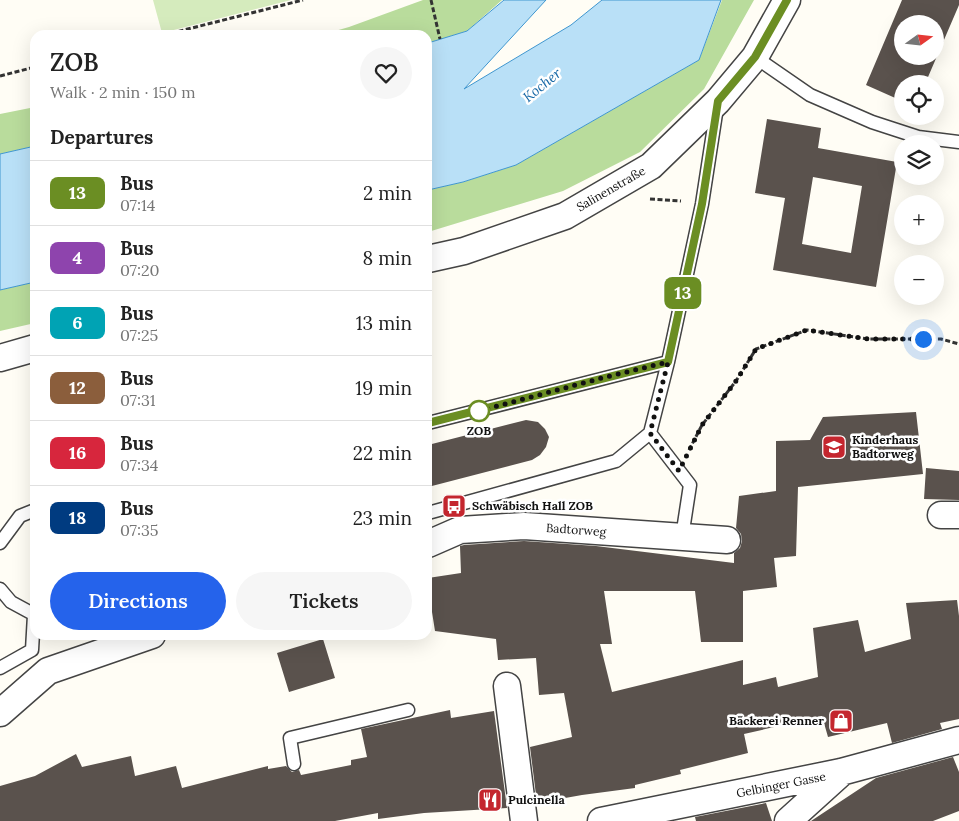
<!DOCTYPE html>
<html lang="en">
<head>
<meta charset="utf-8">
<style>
	body { margin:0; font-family:Lora,serif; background:#f6f6f6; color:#222; height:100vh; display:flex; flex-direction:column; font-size:19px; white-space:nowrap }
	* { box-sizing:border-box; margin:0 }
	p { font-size:16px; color:#767676 }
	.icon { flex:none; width:28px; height:28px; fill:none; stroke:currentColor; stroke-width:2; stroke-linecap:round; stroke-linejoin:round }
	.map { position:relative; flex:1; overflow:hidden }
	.panel { position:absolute; left:30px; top:30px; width:402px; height:610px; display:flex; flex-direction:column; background:#fff; border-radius:15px; box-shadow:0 5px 20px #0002 }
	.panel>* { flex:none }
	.badge { padding:0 10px; border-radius:8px; font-size:18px; line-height:32px }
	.needle { width:32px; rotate:75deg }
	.controls { position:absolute; left:894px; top:15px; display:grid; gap:10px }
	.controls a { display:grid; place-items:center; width:50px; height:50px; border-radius:50%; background:#fff; box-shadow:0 5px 20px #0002; font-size:25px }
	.you { position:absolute; width:25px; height:25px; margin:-12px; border:4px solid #fff; border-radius:50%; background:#1a73e8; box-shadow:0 0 0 8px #1a73e833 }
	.map>.badge { position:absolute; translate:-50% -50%; box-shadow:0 0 0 2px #fff }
	h2 { padding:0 20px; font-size:19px; line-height:45px }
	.round { display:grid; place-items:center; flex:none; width:52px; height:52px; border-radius:26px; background:#f6f6f6 }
	.headline { display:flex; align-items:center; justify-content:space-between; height:85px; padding:0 20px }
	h1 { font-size:24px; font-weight:600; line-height:38px }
	.primary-button { display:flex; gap:10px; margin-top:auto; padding:10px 20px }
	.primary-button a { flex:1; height:58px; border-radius:30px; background:#2563eb; color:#fff; font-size:20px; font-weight:600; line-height:58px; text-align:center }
	.primary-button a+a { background:#f6f6f6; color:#222 }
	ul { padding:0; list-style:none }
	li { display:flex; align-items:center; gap:15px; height:65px; padding:0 20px; border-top:1px solid #e0e0e0 }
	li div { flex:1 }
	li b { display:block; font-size:19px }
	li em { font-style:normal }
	li .badge { min-width:55px; font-weight:700; text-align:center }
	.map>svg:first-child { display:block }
</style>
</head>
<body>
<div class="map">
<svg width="959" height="821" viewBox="0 0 959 821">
	<rect width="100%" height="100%" fill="#fffdf5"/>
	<path fill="#d5ebbd" d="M153,0H291L162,33Z"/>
	<path fill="#b9dc9c" d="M423,0H502L467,31L428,43V35H321L349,27Z
		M722,0H754L704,89L640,152L563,191L428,232V190L463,182L516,165L699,60Z
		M35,107V146L0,154V114Z
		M35,282V323L0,331V290Z"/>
	<path fill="#b9e0f7" stroke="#3f96cf" d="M504,0H546L464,89L571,25L602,0H721L699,60L516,165L463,182L428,190V43L467,31Z
		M35,146V282L0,290V154Z"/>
	<path fill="#5a524d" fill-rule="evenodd" d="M902,0H959V5L925,84H902V101L866,85ZM902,24H935V56H902Z
		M767,119L821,128L818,148L897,162L876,287L773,270L785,198L755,193ZM813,177L862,186L851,253L802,244Z
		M916,412L923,474L798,487L796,556L774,558L777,587L743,591V642H701L695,591H604L612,644H600L612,692L743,660V685L776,677L778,687L818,677L813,628L858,620L865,652L911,639L906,603L957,600L959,616V719L940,723L942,729L892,743L887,723L828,737L822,716L744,734L748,753L680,770L681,774L635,785V788L582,795L537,803L530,747L572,737L564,693L539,695L536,658L498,660L496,639L435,631L432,612H428V578L461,573L460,546L464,545L524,541L596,546L734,563V553L740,548L742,541L741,534L736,528L739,496L776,491V441L810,440L823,417Z
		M526,420L538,422L545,429L549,437L546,447L540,455L532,460L428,487V445Z
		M926,468L959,471V500L924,499Z
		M323,639L335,678L289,692L277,653Z
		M450,710L451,718L494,711L507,808L424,813L378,819V813L335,821H0V786L35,776L76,754L82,767L131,756L135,776L176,766L182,788L268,766V769L286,766L292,772L299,770L301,775L351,765V760L367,757L361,729Z
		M953,757L959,772V811L933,821H811L876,778Z
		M766,803L772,821H696L695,817Z"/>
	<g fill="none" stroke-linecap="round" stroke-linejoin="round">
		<g stroke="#444" stroke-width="15">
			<path id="lane" d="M755,57L810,95L872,122L918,137L959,142
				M428,423L668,362
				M650,433L690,485L682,537
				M428,513L616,461L650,433L668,362L702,204L717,107
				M0,543L20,516L35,510
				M0,589L11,602L35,615
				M0,668L32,650L34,615
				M294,764L290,738L408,710"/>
		</g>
		<g stroke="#444" stroke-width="29">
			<path id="street" d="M428,259L464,251L565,216L651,166L718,101L755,57L787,0
				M0,358L35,348
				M941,515H959
				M428,544L460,530L524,526L727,540
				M507,686L524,821
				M0,713L48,671L152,635
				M601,821L841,772L959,740
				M788,821L841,773"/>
		</g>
		<path stroke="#333" stroke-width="3" stroke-dasharray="5 2.5" stroke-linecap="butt" d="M431,0L440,39
			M164,35L303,0
			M0,76L35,67
			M650,199L681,201
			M689,450L702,425L736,381L756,349L807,330L868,339H941L959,344"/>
		<use href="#lane" stroke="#fff" stroke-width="12"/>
		<use href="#street" stroke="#fff" stroke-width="26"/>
	</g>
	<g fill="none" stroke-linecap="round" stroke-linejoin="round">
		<g stroke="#fff" stroke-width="11">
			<path id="line" d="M428,423L668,362L702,204L718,101L755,57L787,0"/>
		</g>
		<use href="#line" stroke="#6b8e23" stroke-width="8"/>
		<path stroke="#111" stroke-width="5" stroke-dasharray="0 9" d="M479,411L602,378L668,362L650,433L679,471L702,425L736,381L756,349L807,330L868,339H923"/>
	</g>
	<defs>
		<g id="school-square" transform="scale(1.25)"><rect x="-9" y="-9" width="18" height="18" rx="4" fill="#c4262e" stroke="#fff"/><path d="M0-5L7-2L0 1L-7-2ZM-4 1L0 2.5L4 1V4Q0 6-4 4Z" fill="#fff"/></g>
		<g id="bus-square" transform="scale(1.25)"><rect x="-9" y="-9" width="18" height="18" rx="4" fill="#c4262e" stroke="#fff"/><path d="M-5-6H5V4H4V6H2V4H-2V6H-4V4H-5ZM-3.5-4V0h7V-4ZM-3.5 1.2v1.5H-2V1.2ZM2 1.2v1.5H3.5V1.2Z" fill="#fff"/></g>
		<g id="shop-square" transform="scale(1.25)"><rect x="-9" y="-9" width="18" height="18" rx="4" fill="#c4262e" stroke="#fff"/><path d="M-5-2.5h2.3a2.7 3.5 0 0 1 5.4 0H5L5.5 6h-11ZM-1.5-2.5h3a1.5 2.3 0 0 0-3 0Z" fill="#fff"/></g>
		<g id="restaurant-square" transform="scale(1.25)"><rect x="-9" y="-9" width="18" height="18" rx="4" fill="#c4262e" stroke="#fff"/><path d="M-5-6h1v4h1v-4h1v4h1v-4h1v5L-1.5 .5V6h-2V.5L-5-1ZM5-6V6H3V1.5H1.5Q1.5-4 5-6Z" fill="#fff"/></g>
	</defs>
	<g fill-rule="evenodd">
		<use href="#school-square" x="834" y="447"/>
		<use href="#bus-square" x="454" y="506"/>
		<use href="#shop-square" x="841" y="721"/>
		<use href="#restaurant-square" x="490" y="800"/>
	</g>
	<circle fill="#fff" stroke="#6b8e23" stroke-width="2.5" cx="479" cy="411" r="10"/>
	<g text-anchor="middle" stroke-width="5" stroke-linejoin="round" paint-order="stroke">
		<g font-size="12" fill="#111" stroke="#fff">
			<text transform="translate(611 189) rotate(-30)" y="4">Salinenstraße</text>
			<text transform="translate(576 530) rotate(4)" y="4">Badtorweg</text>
			<text transform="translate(781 785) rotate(-11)" y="4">Gelbinger Gasse</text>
		</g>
		<g font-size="12" font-weight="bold" fill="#111" stroke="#fff">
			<text x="479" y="435">ZOB</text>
		</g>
		<g font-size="12" font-weight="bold" fill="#111" stroke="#fff" text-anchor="start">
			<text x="852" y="444">Kinderhaus<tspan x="852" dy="14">Badtorweg</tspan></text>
			<text x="472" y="510">Schwäbisch Hall ZOB</text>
			<text x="824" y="725" text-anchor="end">Bäckerei Renner</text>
			<text x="508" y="804">Pulcinella</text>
		</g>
		<g font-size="14" font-style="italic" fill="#1768a6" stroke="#fff">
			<text transform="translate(542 85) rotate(-39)" y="5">Kocher</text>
		</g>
	</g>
</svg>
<div class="controls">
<a><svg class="needle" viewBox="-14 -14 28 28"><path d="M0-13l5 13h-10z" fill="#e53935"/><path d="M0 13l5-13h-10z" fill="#767676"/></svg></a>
<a><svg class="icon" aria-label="locate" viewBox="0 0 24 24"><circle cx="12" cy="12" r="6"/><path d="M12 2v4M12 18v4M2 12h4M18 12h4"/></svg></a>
<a><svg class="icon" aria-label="layers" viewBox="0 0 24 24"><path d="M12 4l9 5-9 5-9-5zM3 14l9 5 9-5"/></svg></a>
<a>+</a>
<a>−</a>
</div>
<div class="you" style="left:923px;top:339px"></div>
<b class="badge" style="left:683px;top:293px;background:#6b8e23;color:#fff">13</b>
<section class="panel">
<div class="headline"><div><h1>ZOB</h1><p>Walk · 2 min · 150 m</p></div><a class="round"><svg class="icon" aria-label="heart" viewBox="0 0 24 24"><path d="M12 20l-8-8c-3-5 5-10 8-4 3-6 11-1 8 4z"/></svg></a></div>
<h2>Departures</h2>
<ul>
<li><span class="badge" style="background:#6b8e23;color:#fff">13</span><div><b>Bus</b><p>07:14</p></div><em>2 min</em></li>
<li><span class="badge" style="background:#8e44ad;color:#fff">4</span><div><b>Bus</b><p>07:20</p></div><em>8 min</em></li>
<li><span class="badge" style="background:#00a3b4;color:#fff">6</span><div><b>Bus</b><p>07:25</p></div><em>13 min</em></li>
<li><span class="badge" style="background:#8b5e3c;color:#fff">12</span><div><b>Bus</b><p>07:31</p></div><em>19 min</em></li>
<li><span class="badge" style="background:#d7263d;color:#fff">16</span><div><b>Bus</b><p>07:34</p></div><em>22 min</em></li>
<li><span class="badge" style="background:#003b80;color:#fff">18</span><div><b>Bus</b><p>07:35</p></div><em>23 min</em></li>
</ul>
<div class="primary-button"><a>Directions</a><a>Tickets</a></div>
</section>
</div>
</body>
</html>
